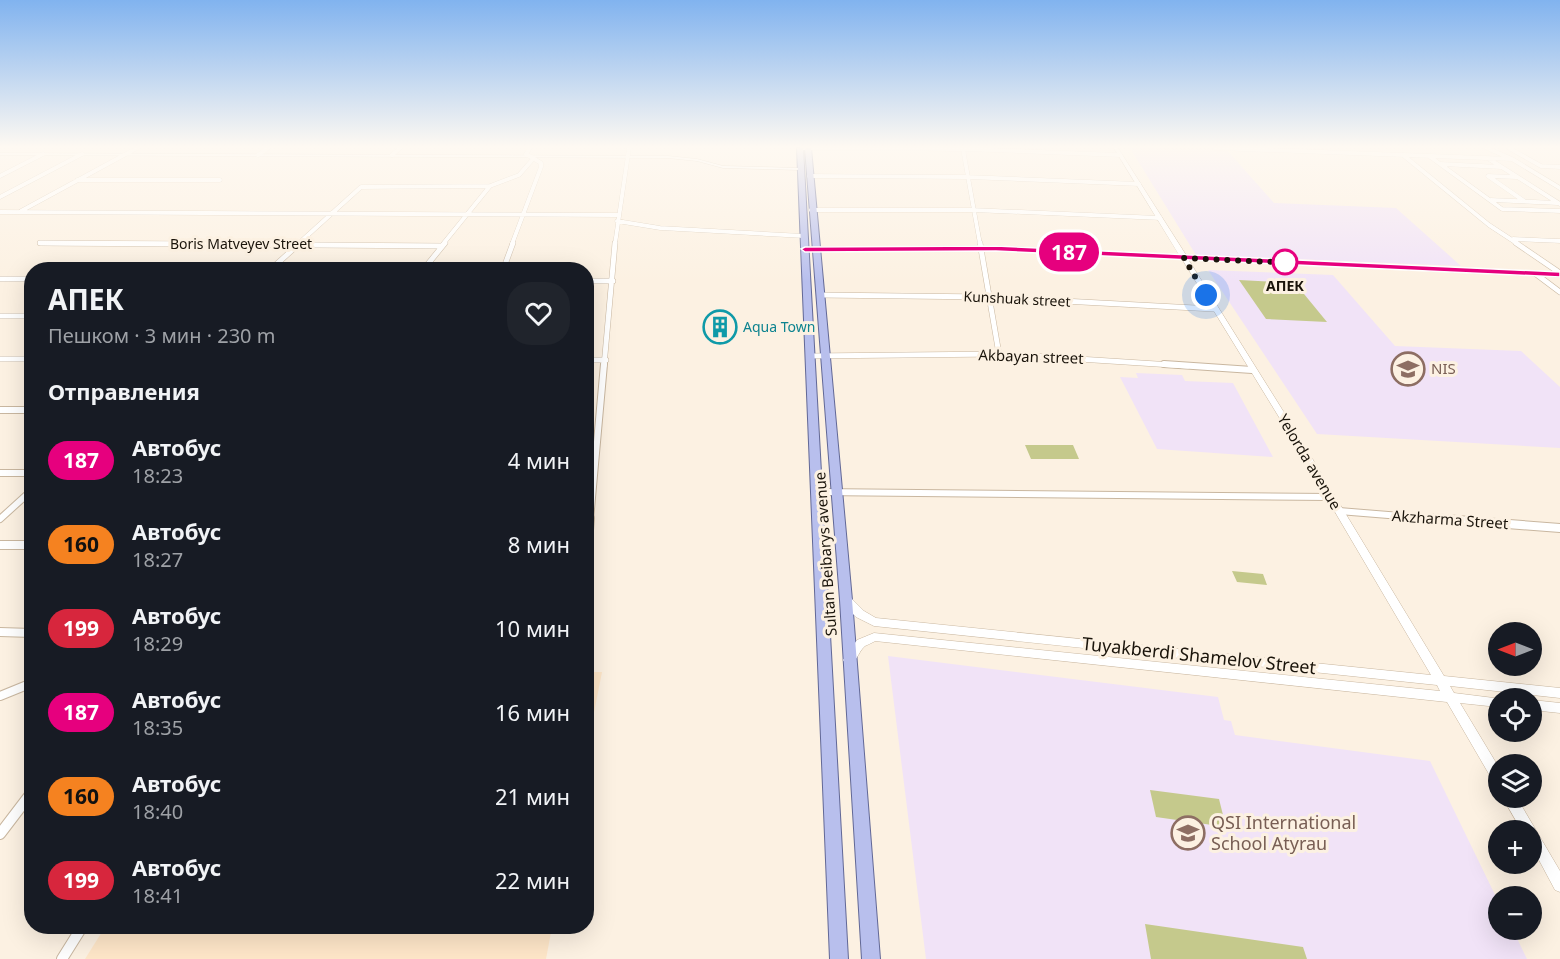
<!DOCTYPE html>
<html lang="ru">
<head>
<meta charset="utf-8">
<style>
	body { margin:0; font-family:"Noto Sans",sans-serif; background:#20242c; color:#f1f3f6; height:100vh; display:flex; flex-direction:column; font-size:22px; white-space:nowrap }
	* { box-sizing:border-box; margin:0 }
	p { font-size:20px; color:#9ea1a6 }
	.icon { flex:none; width:33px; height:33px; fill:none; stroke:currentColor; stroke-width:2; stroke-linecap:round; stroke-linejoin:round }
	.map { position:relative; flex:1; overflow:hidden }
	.side { position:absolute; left:24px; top:262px; width:570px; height:672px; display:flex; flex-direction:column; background:#171b24; border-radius:24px; box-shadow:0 6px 24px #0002 }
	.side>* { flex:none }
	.badge { padding:0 12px; border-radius:20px; font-size:21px; line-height:39px }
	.needle { width:39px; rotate:270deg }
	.buttons { position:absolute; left:1488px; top:622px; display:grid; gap:12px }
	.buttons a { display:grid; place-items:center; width:54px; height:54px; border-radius:50%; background:#171b24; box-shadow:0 6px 24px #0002; font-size:30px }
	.you { position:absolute; width:30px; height:30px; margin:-15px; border:4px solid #fff; border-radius:50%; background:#1a73e8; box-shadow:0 0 0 9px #1a73e833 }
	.map>.badge { position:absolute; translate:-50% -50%; box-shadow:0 0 0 3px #fff }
	h2 { padding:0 24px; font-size:22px; line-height:54px }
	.round { display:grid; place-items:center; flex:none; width:63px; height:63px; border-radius:24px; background:#20242c }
	.head { display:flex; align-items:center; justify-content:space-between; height:102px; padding:0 24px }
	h1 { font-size:28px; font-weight:700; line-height:45px }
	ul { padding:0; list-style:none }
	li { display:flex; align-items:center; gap:18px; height:84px; padding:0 24px }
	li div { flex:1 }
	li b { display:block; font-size:22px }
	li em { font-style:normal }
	li .badge { min-width:66px; font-weight:700; text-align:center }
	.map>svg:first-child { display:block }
</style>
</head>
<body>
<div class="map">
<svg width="1560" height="959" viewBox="0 0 1560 959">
	<rect width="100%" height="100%" fill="#fcf1e2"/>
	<path fill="#fee6c8" d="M587,672H602L587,748L586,672Z
		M105,927H552L546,959H85Z"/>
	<path fill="#f1e3f7" d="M1130,148L1226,149L1274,203L1396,208L1461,266L1196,255Z
		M1208,270L1333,275L1395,346L1521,351L1560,387V448L1317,434Z
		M1136,373L1182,375L1185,381L1233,383L1273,457L1157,449L1120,377L1138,378Z
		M888,656L1218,697L1224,720L1231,721L1235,735L1430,761L1498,901V930H1513L1527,959H926Z"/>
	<path fill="#c5c98c" d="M1239,280L1295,283L1327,322L1266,319Z
		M1025,445H1073L1079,459H1031Z
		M1232,571L1263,574L1267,585L1237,582Z
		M1150,790L1219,799L1226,827L1156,817Z
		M1145,924L1303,947L1307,959H1151Z"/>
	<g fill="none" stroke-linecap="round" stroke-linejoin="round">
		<g stroke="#c9b7a0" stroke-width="4.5">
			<path id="minor-far4" d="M802,148L963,149L1120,155
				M1214,148L1512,159
				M1487,148L1512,159L1560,188
				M1509,148L1541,166L1560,167
				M963,149L980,244
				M258,155L268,148
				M392,155L400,148
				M1403,155L1489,225L1518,244
				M1429,156L1502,209L1560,211
				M1489,159L1560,204
				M1441,164L1501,167
				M0,176L43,154
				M809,176L967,177L1139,184
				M1516,177L1488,176L1524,201
				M77,180H220
				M0,197L82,154
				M1491,200L1557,203
				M811,210H972L1160,218
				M21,211L137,148
				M0,212L618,215
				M617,221L660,228L804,236
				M1513,239L1560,241
				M40,243L236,244
				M298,244L361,187L490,186
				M443,244L490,186L519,175L533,159
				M512,244L541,167V163L526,154L530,148
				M615,244L629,148"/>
		</g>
		<g stroke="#c9b7a0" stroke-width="6">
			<path id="minor-far3" d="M40,243L442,246
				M980,243L999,354
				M1516,243L1560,273
				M270,270L300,243
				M423,270L445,243
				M503,270L513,243
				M1536,274L1560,292
				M0,279H32
				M586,281H613
				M820,295L987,297L1214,309
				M0,316H32
				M810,356L999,354L1188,366
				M0,359H32
				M586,360H606
				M604,366L615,243"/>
		</g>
		<g stroke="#c9b7a0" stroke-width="8">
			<path id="minor-far2" d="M1164,364L1252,370
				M0,410H32
				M0,473H32
				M818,492L1329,497
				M1339,511L1450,520
				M0,519L32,490
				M590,520L604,364"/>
		</g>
		<g stroke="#c9b7a0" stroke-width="10">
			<path id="minor-far1" d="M1431,518L1560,528
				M0,545H32
				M586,567L590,518
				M0,632L32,633
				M0,696L32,683"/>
		</g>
		<g stroke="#c9b7a0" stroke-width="12">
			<path id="minor" d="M0,834L32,792
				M62,959L82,927"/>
		</g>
		<g stroke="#c9b7a0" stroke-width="1">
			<path id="tertiary" d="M1114,148H1118L1186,255L1560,273V277L1188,259L1290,422L1444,676L1560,688V698L1450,686L1454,693L1502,699H1498V707L1460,703L1498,766V783L1493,781L1447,702L875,641C874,642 865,646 865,646C856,654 858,665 845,663L843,660L857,640L874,633L1440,691L1437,685L874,626L856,617L842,603L841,600L842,597L846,596L850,597L864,611L876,618L1431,675L1282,422L1182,259L996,250L805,251L802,249L805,247L996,246L1179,255Z
				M0,153L668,156L697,159L723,166L801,168L803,169L801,170L723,168L697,161L668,158L0,155Z
				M1532,700L1560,703V713L1532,710Z
				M1503,798H1517L1560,871V892L1555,890L1532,847V831H1522Z"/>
		</g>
		<g stroke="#626896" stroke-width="2">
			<path id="primary" d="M797,148H803L848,959H830Z
				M805,148H811L852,600L880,959H862L840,600Z"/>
		</g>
		<use href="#minor-far4" stroke="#fff" stroke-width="4"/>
		<use href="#minor-far3" stroke="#fff" stroke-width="5"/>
		<use href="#minor-far2" stroke="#fff" stroke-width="6"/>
		<use href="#minor-far1" stroke="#fff" stroke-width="8"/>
		<use href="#minor" stroke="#fff" stroke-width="10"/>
		<use href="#tertiary" fill="#fff" fill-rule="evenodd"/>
		<use href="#primary" fill="#b8bfed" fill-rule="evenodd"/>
	</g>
	<linearGradient id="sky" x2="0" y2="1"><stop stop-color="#81b3ef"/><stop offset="0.52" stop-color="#fef9f2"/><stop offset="1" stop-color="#fef9f2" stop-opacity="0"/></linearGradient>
	<rect width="1560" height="282" fill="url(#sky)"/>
	<path fill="#e6007e" stroke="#fff" stroke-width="1.5" d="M996,246L1560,272V277L996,251L805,252L801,249L805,247Z"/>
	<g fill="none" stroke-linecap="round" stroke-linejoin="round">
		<path stroke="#1a140b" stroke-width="6" stroke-dasharray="0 10.8" d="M1206,295L1184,258L1296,263L1285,262"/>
	</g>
	<defs>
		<g id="building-ring" transform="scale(1.725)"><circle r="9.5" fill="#fcf1e2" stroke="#0f9aa8" stroke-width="1.5"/><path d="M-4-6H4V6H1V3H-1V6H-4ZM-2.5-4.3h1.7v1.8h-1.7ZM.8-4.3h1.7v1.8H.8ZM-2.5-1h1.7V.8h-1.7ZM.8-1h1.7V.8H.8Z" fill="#0f9aa8"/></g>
		<g id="school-ring" transform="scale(1.725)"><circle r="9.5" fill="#fcf1e2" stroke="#8d6e63" stroke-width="1.5"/><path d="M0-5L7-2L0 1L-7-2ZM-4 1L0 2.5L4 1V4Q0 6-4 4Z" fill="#8d6e63"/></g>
	</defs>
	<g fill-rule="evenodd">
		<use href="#building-ring" x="720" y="327"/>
		<use href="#school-ring" x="1408" y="369"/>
		<use href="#school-ring" x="1188" y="833"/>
	</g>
	<circle fill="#fff" stroke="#e6007e" stroke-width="3" cx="1285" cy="262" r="12"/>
	<g text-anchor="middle" stroke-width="6" stroke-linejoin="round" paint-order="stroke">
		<g font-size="14" fill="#1a140b" stroke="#fcf1e2">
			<text x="241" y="249">Boris Matveyev Street</text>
			<text transform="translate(1017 299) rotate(3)" y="5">Kunshuak street</text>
		</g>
		<g font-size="14" font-weight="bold" fill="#1a140b" stroke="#fcf1e2">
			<text x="1285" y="291">АПЕК</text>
		</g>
		<g font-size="14" fill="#0d838f" stroke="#fcf1e2" text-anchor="start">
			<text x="743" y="332">Aqua Town</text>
		</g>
		<g font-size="15" fill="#1a140b" stroke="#fcf1e2">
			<text transform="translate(1031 357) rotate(2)" y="5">Akbayan street</text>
			<text transform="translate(1309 462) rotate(59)" y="5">Yelorda avenue</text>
			<text transform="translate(1450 520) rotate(4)" y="5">Akzharma Street</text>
			<text transform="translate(826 554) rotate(-94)" y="5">Sultan Beibarys avenue</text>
		</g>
		<g font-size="15" fill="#785e54" stroke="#fcf1e2" text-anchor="start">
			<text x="1431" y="374">NIS</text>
		</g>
		<g font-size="18" fill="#1a140b" stroke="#fcf1e2">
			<text transform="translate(1199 656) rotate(6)" y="6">Tuyakberdi Shamelov Street</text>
		</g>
		<g font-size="18" fill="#785e54" stroke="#fcf1e2" text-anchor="start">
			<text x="1211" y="829">QSI International<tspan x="1211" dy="21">School Atyrau</tspan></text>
		</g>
	</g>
</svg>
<div class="buttons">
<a><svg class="needle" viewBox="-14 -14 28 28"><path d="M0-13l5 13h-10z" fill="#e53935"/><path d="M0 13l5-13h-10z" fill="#9ea1a6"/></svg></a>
<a><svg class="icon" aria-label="locate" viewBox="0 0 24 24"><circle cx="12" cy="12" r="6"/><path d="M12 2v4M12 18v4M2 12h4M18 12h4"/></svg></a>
<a><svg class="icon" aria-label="layers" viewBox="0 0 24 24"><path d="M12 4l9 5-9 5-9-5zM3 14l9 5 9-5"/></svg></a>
<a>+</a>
<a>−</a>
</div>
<div class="you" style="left:1206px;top:295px"></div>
<b class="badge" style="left:1069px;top:252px;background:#e6007e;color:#fff">187</b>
<section class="side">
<div class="head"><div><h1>АПЕК</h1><p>Пешком · 3 мин · 230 m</p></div><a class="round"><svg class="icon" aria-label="heart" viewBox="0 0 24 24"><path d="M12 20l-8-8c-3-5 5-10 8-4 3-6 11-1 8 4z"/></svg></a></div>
<h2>Отправления</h2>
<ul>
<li><span class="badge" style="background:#e6007e;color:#fff">187</span><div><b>Автобус</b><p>18:23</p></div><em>4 мин</em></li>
<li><span class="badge" style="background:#f58220;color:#111">160</span><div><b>Автобус</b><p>18:27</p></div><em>8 мин</em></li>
<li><span class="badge" style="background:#d7263d;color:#fff">199</span><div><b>Автобус</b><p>18:29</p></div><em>10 мин</em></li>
<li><span class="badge" style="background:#e6007e;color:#fff">187</span><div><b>Автобус</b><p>18:35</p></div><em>16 мин</em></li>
<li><span class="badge" style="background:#f58220;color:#111">160</span><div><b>Автобус</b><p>18:40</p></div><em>21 мин</em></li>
<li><span class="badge" style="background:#d7263d;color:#fff">199</span><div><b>Автобус</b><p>18:41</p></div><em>22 мин</em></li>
</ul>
</section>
</div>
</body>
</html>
